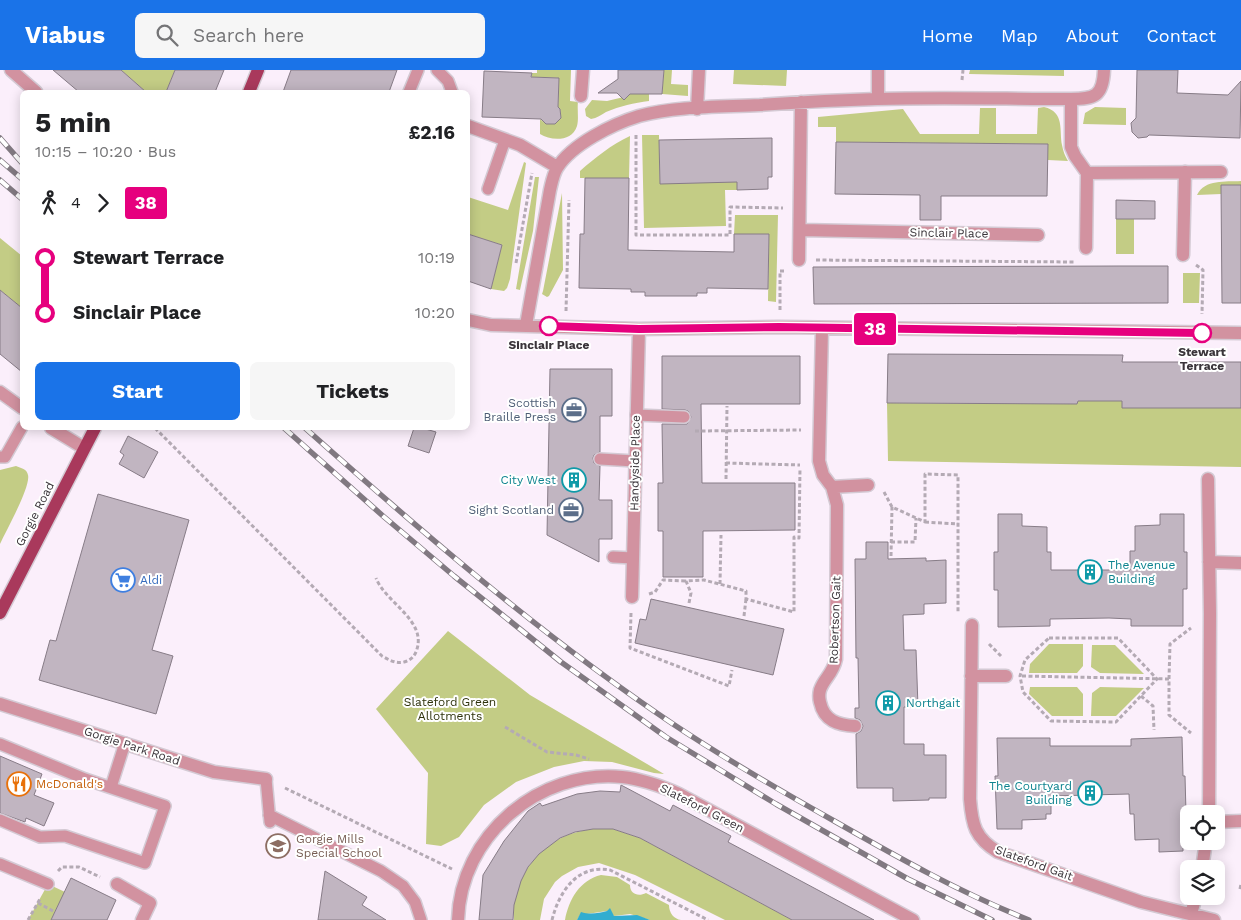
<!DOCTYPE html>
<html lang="en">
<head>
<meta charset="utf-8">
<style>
	body { margin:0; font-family:"Work Sans",sans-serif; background:#f6f6f6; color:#202124; height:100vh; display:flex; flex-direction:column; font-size:19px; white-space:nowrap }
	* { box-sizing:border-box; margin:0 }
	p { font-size:16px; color:#757577 }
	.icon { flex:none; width:28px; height:28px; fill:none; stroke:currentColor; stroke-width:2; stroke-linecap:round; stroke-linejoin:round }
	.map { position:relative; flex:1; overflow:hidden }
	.sheet { position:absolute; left:20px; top:20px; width:450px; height:340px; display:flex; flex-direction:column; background:#fff; border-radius:8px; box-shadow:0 2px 12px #0003 }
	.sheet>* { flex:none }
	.badge { padding:0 10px; border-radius:4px; font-size:18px; line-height:32px }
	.fabs { position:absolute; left:1180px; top:735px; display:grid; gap:10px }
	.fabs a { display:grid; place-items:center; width:45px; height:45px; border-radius:8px; background:#fff; box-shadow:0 2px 12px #0003; font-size:25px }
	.map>.badge { position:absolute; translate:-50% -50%; box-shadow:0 0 0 2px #fff }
	.legs { display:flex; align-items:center; gap:8px; height:55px; padding:0 15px; font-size:16px }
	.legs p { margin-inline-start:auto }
	.summary { display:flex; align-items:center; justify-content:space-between; height:85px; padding:0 15px }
	h1 { font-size:28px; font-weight:700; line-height:38px }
	.primary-button { display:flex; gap:10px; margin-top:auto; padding:10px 15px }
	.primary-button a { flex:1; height:58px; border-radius:8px; background:#1a73e8; color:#fff; font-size:20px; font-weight:700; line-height:58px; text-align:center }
	.primary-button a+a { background:#f6f6f6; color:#202124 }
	ul { padding:0 15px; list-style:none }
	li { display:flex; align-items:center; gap:18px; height:55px; font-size:19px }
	li i { display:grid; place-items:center; width:8px; height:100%; margin:0 6px; background:currentColor }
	li i::after { content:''; width:12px; height:12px; margin:-6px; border:4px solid; border-radius:50%; background:#fff }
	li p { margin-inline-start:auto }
	li:first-child i { background:linear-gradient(#0000 50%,currentColor 0) }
	li:last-child i { background:linear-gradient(currentColor 50%,#0000 0) }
	header { display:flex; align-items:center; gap:30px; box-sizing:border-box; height:70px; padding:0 25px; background:#1a73e8; color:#fff }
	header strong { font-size:24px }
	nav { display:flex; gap:28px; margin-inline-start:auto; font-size:18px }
	.search { width:350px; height:45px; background:#f6f6f6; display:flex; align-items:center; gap:12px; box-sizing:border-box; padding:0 18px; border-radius:8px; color:#757577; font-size:19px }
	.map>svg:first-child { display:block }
</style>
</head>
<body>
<header>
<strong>Viabus</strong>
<div class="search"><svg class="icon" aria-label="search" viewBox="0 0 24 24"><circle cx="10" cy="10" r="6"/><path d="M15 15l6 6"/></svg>Search here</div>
<nav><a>Home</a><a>Map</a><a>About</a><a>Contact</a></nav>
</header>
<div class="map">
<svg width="1241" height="850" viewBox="0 0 1241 850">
	<rect width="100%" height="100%" fill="#fbeffb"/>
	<path fill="#c3cc85" d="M121,0H175L166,22H146Z
		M537,0H571L570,31L578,32C577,39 579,49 577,56C572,72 551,71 540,64V49L546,54H555L561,48L560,39L558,37L559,8L532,7V3H537Z
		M664,0H672L671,14L688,15V26L662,24Z
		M734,0H787L786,16L733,14Z
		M970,0H1064V6L969,4Z
		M630,24H649V31C634,33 620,36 606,42C601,45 597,48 591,49L586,46L585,39L592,30L607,31L628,26Z
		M1044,37C1065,42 1059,60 1062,75C1063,81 1065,86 1068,91L1048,90L1047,74L836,72V57H818V47L903,39L920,64H979L980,38H996V64H1037L1038,38Z
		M1095,37L1126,38V55L1083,54L1085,43Z
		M642,65H659L660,114L737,99V120H725L726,156L644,158Z
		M630,66L629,108H580V101C596,87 611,75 630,66Z
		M524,92L526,93L510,209L507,218L504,221L491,219L502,175L468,164V127L508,140Z
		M535,107H539L533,161L520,220L516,219Z
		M1241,111V115H1221V124L1197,125C1205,109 1225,112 1241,111Z
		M562,123L563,200L549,226L547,227L542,224L543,221Z
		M735,145H778L776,232L768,231L769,164H734Z
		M1116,149H1134V184H1116Z
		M0,168L22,186V238L0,220Z
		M1183,203H1200L1199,233H1183Z
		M1078,331H1122V338H1241V397L888,391L887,333L1077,334Z
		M16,396C21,398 27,399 28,405C31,416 6,461 0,474V400Z
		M448,561L530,625L664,704L654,703L612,692L584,691L554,697L516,712L484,735L459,767L441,776L426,774L428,703L376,639Z
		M1049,574H1083V596L1077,603H1029L1030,594Z
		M1092,575H1115L1144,604L1100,603L1091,597Z
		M1030,617H1077L1083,624V646H1052L1029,624Z
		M1100,617L1144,618L1116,646H1091L1092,623Z
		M592,759H613L640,768L792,850H725L635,805L599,793L578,797L562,806L555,812L544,829L540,850H514C510,818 531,784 559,769C570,763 581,761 592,759Z
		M601,805L617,807L630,815C630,824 638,827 646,823L669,835C669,843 674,849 681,850H650L630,844L614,846L607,841L580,845L577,850H565C569,829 580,810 601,805Z
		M48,814L65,822L51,850H28Z"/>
	<path fill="#32add0" d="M610,838L614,846L637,845L650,850H577L581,842C590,845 599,843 607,841Z"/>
	<path fill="#c1b5c1" stroke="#877c87" d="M53,0H121L146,22H79Z
		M175,0H224L215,22H166Z
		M291,0H397L389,22H283Z
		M618,0H664L662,24H630L624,30L617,23H598L618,9Z
		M1137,0H1178L1177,23L1228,25L1241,11L1240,68L1149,65L1147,67L1138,68L1132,62L1131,53L1136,48Z
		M484,1L532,3L531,7L559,8L558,37L560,39L561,48L555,54H546L541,49L482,47Z
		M772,68V107H768V119L737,120V112L660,114L659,70Z
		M836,72L1048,74L1047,126H941V150H920V125L835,124Z
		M585,108H629L628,180L734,182V164H769L768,219L707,218V223H697V226H645V222H631V219L579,218L580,164H584Z
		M1221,115H1241V233H1222Z
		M1116,130L1155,131V149H1116Z
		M468,164L502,175L491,219L468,211Z
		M1119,196H1168V233L814,234L813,197Z
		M0,220L22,238V302L0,284Z
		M888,284L1123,285L1122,292H1241V338H1122V331H1078L1077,334L887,333Z
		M662,286H800V334H701L702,413H795V460L703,461V507H663V461H658V413H663L662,354H687L691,347L688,341L685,340L662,339Z
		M550,299H612V346H600V382L594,385L593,388L594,393L600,396L599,430H612V469H599V492L547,465Z
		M414,358H422L436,362L429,383L408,376Z
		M128,366L158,382L144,408L119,394L124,385L120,382Z
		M98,424L189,450L152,580L173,586L156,644L39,610L50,570L56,571Z
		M998,444H1022V456L1047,457V482H1051V500H1130V481H1135V456L1160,455V444H1184V482H1187V519H1183V556H1131V549L1109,548L1050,549V556L998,557V520H994V482H998Z
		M866,472H888V489L926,488V491L946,490V533L924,534V544L903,545L904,580H916L918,637H904V674H924V685H946V728H929V730L893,731V718H857L856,664L861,661L863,656L860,650L855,648V638H859L858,588H856L855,489H866Z
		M651,529L784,559L773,605L635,573L640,549L646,550Z
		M1182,667L1183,706H1185L1186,743H1183V781L1159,782V769L1135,770L1134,744H1130L1129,724L1051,726V744H1046V749L1022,750V759H997L995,706H998L997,668H1050V676H1131V669Z
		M0,686L42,704L34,725L54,733L44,756L26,748L25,752L0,743Z
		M621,715L670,741L673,735L731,766L728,772L874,850H792L640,768L613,759H593L575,762L560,768L539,784L528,797L521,811L514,835L513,850H479L483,805L504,771L528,741L540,733L542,736L577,724L600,721L620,722Z
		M325,801L367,827L362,835L386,850H318Z
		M71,808L116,830L107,850H51Z"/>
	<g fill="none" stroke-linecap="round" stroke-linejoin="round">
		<g stroke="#d4cad4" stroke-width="14">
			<path id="lane" d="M437,0L448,11L452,22
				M409,22L418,0
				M488,119L505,70
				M636,345L684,347
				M0,387H5L22,357
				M600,389L635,391
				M613,487L633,488
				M0,674L85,709L165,736L145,793L65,766L40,767L0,750
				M266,709L270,752
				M111,717L125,673
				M269,745L381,801L403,816L415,832L421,850
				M0,794L48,814"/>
		</g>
		<g stroke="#d4cad4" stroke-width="15">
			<path id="street" d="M11,0L36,22
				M581,26L583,0
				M878,29V0
				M1071,29C1095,29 1103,26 1104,0
				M697,39L699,0
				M468,56L520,75L557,97
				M1087,103L1221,102
				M801,160L1038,165
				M1183,185L1185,102
				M799,190L801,32
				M468,250L491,255L639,259L779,257L1241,263
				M526,255L550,120C552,112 553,105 557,98C572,74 613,54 639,46C676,36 721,37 760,35C799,32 838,30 877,29C942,27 1006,29 1071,29V77L1075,86L1087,103L1086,178
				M822,259L819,391L823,405L832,417L837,435L836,589C833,604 824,608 820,620C819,624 819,628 820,632C824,651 838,655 855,656
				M0,322L22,338
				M51,358L84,378
				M1208,409L1210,543L1209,744
				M832,417L868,415
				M1209,492L1241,493
				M632,527L639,259
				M972,555L970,729C972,755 975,768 998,782L1141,832L1214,850
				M971,606H1006
				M0,634L214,702L266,709
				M1216,752L1241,751
				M1202,799L1206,771
				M117,814L150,833L142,850
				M1191,844L1196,826
				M458,850C460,766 539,699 622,707C642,709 661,716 679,724L913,850"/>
		</g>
		<g stroke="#d4cad4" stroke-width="15">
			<path id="primary" d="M249,22L258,0
				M0,543L95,358"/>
		</g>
		<path stroke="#b4aab4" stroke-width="3" stroke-dasharray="4 2.5" stroke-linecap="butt" d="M962,10L963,0
			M636,65V165H730V137L783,138
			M816,190L1074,192
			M516,193L532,103
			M1196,195L1203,200L1202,244
			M780,240V201H786
			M566,241L569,130
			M155,358L382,586C389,590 396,594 404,592C411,590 415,586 417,579C426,550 385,532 376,508
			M695,361L801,360
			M726,393L800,395
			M726,409L727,336
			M884,422L892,437L925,452V404L958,405V543
			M925,452L958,454
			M891,472H915L916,448
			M891,486L892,437
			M720,514L721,465
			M649,524L655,522L663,510L686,511
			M689,533L691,523L686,511L704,510L746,521V529L794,542V467L799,468L800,398
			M631,543L630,578L729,616L732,600
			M744,546L746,529
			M1049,568H1118L1157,609L1116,652L1051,651L1023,622L1020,606L1025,590Z
			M989,574L1002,587
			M1022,606L1169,609V645L1191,663
			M1169,609L1170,574L1191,558
			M1141,626L1153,636L1154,660
			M505,657L547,682L576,685L589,689
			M285,718L452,799
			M58,801L62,797H79L100,807
			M1240,819L1241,814
			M38,833L55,842
			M28,850L40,829
			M552,850C559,822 577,794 610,800L708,850"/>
		<use href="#lane" stroke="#d292a0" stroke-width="11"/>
		<use href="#street" stroke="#d292a0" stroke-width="12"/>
		<use href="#primary" stroke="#a9395c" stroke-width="12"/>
		<g stroke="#817981" stroke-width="5.5">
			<path id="rail" d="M0,68L22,93
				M0,90L22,109
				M0,110L22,129
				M284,358L383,446L454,506L561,592L666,667L776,734L908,809L992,850
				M305,358C423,463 542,566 673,654C725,689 781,721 836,752C899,788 961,823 1029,850"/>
		</g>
		<use href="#rail" stroke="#fff" stroke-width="4" stroke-dasharray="11" stroke-linecap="butt"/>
	</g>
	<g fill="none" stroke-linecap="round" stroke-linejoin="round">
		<g stroke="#fff" stroke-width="11">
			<path id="line-1" d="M549,256L639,259L779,257L1202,263"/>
		</g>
		<use href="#line-1" stroke="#e6007e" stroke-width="8"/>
	</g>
	<defs>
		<g id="office-ring" transform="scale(1.25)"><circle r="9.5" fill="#fff" stroke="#5c6f8a" stroke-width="1.5"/><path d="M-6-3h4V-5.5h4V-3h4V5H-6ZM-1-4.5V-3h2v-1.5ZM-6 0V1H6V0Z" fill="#5c6f8a"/></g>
		<g id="building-ring" transform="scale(1.25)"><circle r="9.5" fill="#fff" stroke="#0f9aa8" stroke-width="1.5"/><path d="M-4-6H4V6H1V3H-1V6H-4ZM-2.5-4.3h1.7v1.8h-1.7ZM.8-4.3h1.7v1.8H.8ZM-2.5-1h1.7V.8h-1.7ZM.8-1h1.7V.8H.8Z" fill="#0f9aa8"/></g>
		<g id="supermarket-ring" transform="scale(1.25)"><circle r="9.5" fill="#fff" stroke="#3f7fe0" stroke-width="1.5"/><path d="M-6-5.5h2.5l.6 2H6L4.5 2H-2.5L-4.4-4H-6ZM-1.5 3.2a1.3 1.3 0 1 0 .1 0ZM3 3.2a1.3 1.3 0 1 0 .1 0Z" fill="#3f7fe0"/></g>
		<g id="restaurant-ring" transform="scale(1.25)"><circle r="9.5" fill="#fff" stroke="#e8710a" stroke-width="1.5"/><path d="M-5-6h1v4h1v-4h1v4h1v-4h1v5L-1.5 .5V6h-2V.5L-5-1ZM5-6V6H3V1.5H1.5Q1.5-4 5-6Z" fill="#e8710a"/></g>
		<g id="school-ring" transform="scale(1.25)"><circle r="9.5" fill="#fff" stroke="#8d6e63" stroke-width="1.5"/><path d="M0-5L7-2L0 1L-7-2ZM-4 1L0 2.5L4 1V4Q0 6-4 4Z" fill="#8d6e63"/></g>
	</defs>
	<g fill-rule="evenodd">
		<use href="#office-ring" x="574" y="340"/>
		<use href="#building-ring" x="574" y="410"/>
		<use href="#office-ring" x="571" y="440"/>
		<use href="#building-ring" x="1090" y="502"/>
		<use href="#supermarket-ring" x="123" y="510"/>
		<use href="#building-ring" x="888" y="633"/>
		<use href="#restaurant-ring" x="19" y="714"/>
		<use href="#building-ring" x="1090" y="723"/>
		<use href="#school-ring" x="278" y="776"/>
	</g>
	<g fill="#fff" stroke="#e6007e" stroke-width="2.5">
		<circle cx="549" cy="256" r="9"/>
		<circle cx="1202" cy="263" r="9"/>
	</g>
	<g text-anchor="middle" stroke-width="4" stroke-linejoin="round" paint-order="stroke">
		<g font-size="12" fill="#3a353a" stroke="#fff">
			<text transform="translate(949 163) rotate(1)" y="4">Sinclair Place</text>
			<text transform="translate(635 393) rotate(-89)" y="4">Handyside Place</text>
			<text transform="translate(35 444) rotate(-63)" y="4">Gorgie Road</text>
			<text transform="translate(835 550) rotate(-88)" y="4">Robertson Gait</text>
			<text transform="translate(132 676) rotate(18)" y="4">Gorgie Park Road</text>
			<text transform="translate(702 738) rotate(27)" y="4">Slateford Green</text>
			<text transform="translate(1034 793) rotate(20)" y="4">Slateford Gait</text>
		</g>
		<g font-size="12" font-weight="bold" fill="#3a353a" stroke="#fff">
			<text x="549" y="279">Sinclair Place</text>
			<text x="1202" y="286">Stewart<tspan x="1202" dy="14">Terrace</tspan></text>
		</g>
		<g font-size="12" fill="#4e5e75" stroke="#fff" text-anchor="end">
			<text x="556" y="337">Scottish<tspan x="556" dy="14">Braille Press</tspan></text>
			<text x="554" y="444">Sight Scotland</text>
		</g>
		<g font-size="12" fill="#0d838f" stroke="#fff" text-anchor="end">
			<text x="556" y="414">City West</text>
			<text x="1108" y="499" text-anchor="start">The Avenue<tspan x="1108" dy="14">Building</tspan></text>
			<text x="906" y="637" text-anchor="start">Northgait</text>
			<text x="1072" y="720">The Courtyard<tspan x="1072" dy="14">Building</tspan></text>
		</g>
		<g font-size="12" fill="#366cbe" stroke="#fff" text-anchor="start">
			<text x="140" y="514">Aldi</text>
		</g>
		<g font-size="12" fill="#2f330c" stroke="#fff">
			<text x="450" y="636">Slateford Green<tspan x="450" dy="14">Allotments</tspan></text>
		</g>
		<g font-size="12" fill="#c56008" stroke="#fff" text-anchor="start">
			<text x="36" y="718">McDonald's</text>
		</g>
		<g font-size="12" fill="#785e54" stroke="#fff" text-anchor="start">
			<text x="296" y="773">Gorgie Mills<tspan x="296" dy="14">Special School</tspan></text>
		</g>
	</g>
</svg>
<div class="fabs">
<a><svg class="icon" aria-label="locate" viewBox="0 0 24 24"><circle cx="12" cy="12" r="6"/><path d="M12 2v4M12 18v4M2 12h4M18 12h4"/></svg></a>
<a><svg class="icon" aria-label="layers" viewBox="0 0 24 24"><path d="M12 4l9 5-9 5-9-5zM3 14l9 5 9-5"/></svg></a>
</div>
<b class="badge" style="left:875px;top:259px;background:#e6007e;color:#fff">38</b>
<section class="sheet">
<div class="summary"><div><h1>5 min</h1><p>10:15 – 10:20 · Bus</p></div><b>£2.16</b></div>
<div class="legs"><svg class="icon" aria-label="walk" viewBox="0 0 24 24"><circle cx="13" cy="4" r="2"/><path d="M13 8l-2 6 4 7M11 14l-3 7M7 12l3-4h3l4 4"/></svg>4<svg class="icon" aria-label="forward" viewBox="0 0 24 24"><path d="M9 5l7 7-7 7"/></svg><b class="badge" style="background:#e6007e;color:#fff">38</b></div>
<ul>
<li><i style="color:#e6007e"></i><b>Stewart Terrace</b><p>10:19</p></li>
<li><i style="color:#e6007e"></i><b>Sinclair Place</b><p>10:20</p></li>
</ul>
<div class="primary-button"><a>Start</a><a>Tickets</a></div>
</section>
</div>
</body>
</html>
